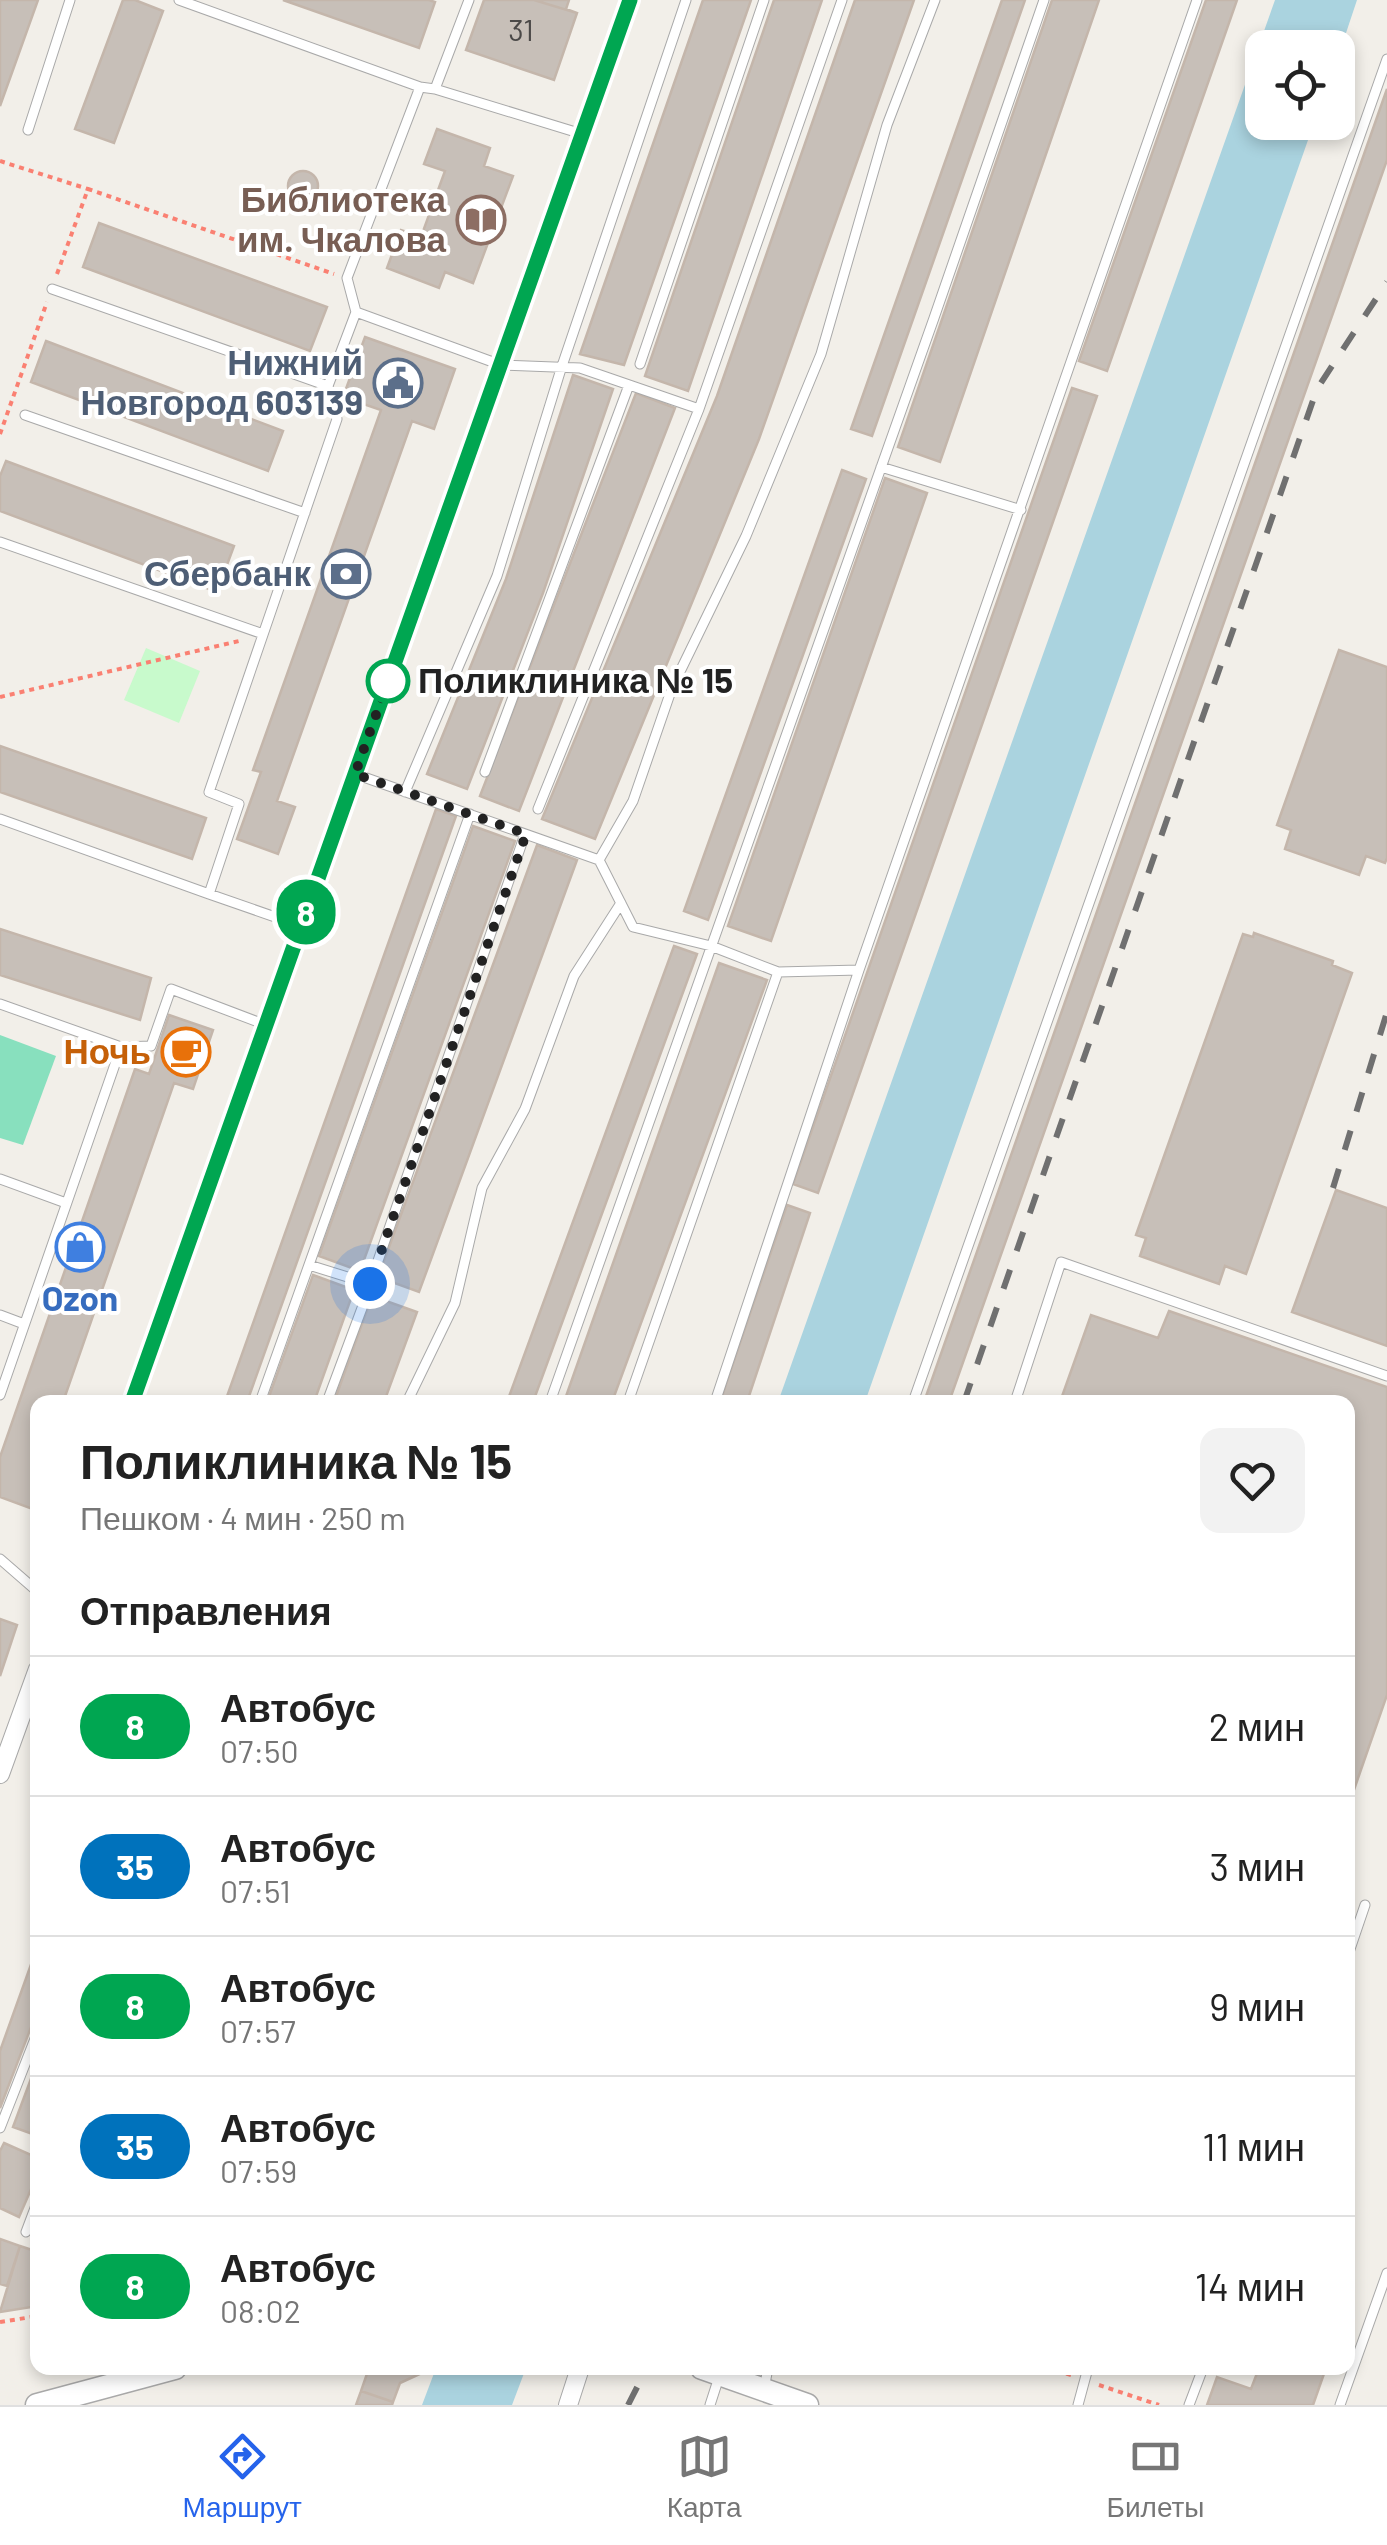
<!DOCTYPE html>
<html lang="ru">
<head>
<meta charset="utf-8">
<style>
	body { margin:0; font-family:Barlow,sans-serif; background:#f2f2f2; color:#222; height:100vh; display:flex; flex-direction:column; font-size:38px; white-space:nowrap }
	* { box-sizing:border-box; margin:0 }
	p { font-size:32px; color:#767676 }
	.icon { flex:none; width:55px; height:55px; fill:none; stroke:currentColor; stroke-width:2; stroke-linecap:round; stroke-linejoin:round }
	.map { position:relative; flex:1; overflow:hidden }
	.details { position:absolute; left:30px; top:1395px; width:1325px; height:980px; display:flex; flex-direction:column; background:#fff; border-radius:20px; box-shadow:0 5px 15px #0003 }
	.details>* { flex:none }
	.badge { padding:0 20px; border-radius:32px; font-size:35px; line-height:65px }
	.buttons { position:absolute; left:1245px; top:30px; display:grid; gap:20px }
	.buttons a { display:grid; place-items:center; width:110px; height:110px; border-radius:20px; background:#fff; box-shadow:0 5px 15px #0003; font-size:50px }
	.you { position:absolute; width:50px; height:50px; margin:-25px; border:8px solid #fff; border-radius:50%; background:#1a73e8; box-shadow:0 0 0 15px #1a73e833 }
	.map>.badge { position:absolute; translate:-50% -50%; box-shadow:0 0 0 5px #fff }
	h2 { padding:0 50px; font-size:38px; line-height:90px }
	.round { display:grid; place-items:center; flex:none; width:105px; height:105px; border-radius:20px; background:#f2f2f2 }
	.head { display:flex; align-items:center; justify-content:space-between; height:170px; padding:0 50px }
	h1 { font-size:48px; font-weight:700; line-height:75px }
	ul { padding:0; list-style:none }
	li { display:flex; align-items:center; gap:30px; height:140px; padding:0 50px; border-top:2px solid #e0e0e0 }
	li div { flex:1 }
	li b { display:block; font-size:38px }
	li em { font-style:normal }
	li .badge { min-width:110px; font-weight:700; text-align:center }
	.dock { display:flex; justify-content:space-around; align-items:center; height:140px; border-top:2px solid #e0e0e0; background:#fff; font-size:28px; color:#767676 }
	.dock a { display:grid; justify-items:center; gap:5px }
	.dock .active { color:#2563eb }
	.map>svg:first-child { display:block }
</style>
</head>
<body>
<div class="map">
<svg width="1387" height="2405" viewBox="0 0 1387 2405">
	<rect width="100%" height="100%" fill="#f2efe9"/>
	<path fill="#c8facc" d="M146,648L200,671L179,723L124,700Z"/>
	<path fill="#88e0be" d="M0,1035L56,1056L23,1145L0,1138Z"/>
	<path fill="#aad3df" d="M1275,0H1357L1338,57V48H1262V122L1314,123L865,1402H778Z
		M436,2368H526L512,2405H422Z"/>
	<path fill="#c7bfb8" stroke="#c4b6ab" stroke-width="2.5" d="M0,0H38L0,106Z
		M123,0H135L163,11L114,143L75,129Z
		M283,0H429L435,2L419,48Z
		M484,0H569L566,9L577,13L554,80L466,50Z
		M484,0H534L577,13L554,80L466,50Z
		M703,0H751L624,365L580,354Z
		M774,0H822L688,391L645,376Z
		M855,0H914L759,439L595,839L542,819L717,396Z
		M1002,0H1025L872,436L851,429Z
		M1052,0H1099L940,462L898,447Z
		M1206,0H1237L1107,371L1079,361Z
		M1387,89V160L949,1402H924Z
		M437,129L490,148L484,166L513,176L473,283L445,272L439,288L387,268L401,230L421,237L445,171L424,164Z
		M288 186a15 15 0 1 1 30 0a15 15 0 1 1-30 0Z
		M99,223L327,307L310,351L83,267Z
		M365,337L455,369L434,429L412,421L277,801L295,807L278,854L237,839L261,772L253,770L381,410L343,397Z
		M46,341L283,431L268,471L31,382Z
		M573,375L613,389L543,593L467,789L427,774L506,579Z
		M1072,388L1097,396L818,1193L793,1184Z
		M636,393L675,408L519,811L480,796Z
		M6,461L234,546L217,592L0,511V476Z
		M842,470L866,479L708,920L684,911Z
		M885,478L927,493L771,941L728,926Z
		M1339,650L1387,667V858L1385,863L1366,856L1359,875L1285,849L1291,830L1277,825Z
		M0,746L206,818L192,859L0,792Z
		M436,809L456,816L247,1402H225Z
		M473,826L515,841L360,1271L319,1256Z
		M537,845L577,860L419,1292L378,1277Z
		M0,929L151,978L140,1020L0,975Z
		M1254,933L1333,961L1332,965L1352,973L1246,1274L1225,1266L1219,1284L1140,1256L1146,1238L1136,1235L1243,934L1253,937Z
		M674,946L697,954L533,1402H507Z
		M719,963L767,980L612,1402H564Z
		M169,1015L213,1030L193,1089L174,1083L63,1402H38V1511L0,1497V1457L135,1069L149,1074Z
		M1336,1190L1387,1208V1346L1292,1312Z
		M787,1205L810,1213L747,1402H720Z
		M313,1275L354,1290L314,1402H267Z
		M372,1296L417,1312L384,1402H334Z
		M1169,1311L1387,1387V1695L1348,1807V1402H1060L1091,1315L1158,1338Z
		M0,1619L17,1625L0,1676Z
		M38,1945V2009L0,2108V2051Z
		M38,2060V2136L13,2127Z
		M4,2143L38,2158V2173L19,2217L0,2208V2151Z
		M0,2239L20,2246L7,2286L0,2284Z
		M20,2246L38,2252V2306L0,2312Z
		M369,2368H426L424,2372L400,2383L393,2402L361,2391Z
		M1259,2368H1326L1313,2405H1207L1217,2377L1251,2389Z
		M361,2391L393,2402L392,2405H356Z"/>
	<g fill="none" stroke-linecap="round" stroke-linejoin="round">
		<g stroke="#a9a9a9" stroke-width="11">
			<path id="service" d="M179,0L420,87L435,89
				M469,0L435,89L582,134
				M420,87L347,278L356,312L501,365L580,368L699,409L842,0
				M28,130L70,0
				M52,289L328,386
				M640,364L764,0
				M25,415L305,513
				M881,467L1021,510
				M0,542L263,634
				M485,772L629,385
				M355,774L599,860L633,927L711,946L778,972
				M405,792L497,576L561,369L686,0
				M538,809L699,409
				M0,819L209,894
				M599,860L633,801L672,688L746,536L821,354L887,125L935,0
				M301,926L209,894L239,804L209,792L337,419L328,386L356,312
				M0,1004L121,1047
				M0,1179L66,1203
				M309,1265L370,1284L525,834
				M0,1315L24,1324
				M0,1395L121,1047L151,1046L171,989L266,1025
				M260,1402L470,814
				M327,1402L362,1308
				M407,1402L455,1303L482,1188L525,1109L574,976L621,903
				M550,1402L934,318L1044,0
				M628,1402L778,972L859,970
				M715,1402L859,970L1197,0
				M913,1402L1387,59
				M1015,1402L1061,1262L1387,1376
				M0,1559L38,1592
				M1348,1955L1365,1905
				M0,2128L38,2031
				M26,2232L38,2200
				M764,2389L768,2368
				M710,2405L719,2377
				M1078,2405L1088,2368
				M1189,2405L1203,2368
				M1340,2405L1387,2273"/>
		</g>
		<g stroke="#a9a9a9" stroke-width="20">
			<path id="minor" d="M132,1402L630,0
				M0,1774L38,1669
				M568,2405L580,2368"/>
		</g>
		<g stroke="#a9a9a9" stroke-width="25">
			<path id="tertiary" d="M702,2368L807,2405
				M37,2405L175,2368"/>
		</g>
		<path stroke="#fa8072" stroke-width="4" stroke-dasharray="5 5" stroke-linecap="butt" d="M0,161L88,189
			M57,274L88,189L334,274
			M0,434L47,302
			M0,697L239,641
			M0,2322L38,2316
			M1047,2368L1071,2375
			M1099,2385L1159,2405"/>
		<use href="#service" stroke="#fff" stroke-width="9"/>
		<use href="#minor" stroke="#fff" stroke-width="18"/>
		<use href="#tertiary" stroke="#fff" stroke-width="22"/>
		<path stroke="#707070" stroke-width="6" stroke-dasharray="20 20" stroke-linecap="butt" d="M1333,1188L1387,1012
			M964,1402L1317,389L1387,282
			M628,2405L647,2368"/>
	</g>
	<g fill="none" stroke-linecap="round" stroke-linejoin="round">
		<g stroke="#fff" stroke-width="22">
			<path id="line" d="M132,1402L630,0"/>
		</g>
		<use href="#line" stroke="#00a651" stroke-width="15"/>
		<path stroke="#222" stroke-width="10" stroke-dasharray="0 18" d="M370,1284L526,834L355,774L388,681"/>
	</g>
	<defs>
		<g id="library-ring" transform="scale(2.5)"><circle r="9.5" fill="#fff" stroke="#8d6e63" stroke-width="1.5"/><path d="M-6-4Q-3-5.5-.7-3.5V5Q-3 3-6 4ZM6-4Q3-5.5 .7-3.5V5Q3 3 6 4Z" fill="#8d6e63"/></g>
		<g id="civic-ring" transform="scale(2.5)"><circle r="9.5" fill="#fff" stroke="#5c6f8a" stroke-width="1.5"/><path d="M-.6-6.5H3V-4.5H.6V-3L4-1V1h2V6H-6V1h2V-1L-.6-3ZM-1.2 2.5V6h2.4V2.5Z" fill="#5c6f8a"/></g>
		<g id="bank-ring" transform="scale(2.5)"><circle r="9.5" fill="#fff" stroke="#5c6f8a" stroke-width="1.5"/><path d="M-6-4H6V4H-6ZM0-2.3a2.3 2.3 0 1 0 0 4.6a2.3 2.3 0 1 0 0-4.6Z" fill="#5c6f8a"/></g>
		<g id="cafe-ring" transform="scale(2.5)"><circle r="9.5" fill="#fff" stroke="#e8710a" stroke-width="1.5"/><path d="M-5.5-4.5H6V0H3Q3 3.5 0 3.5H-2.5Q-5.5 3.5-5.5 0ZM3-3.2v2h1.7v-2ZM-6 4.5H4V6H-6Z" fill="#e8710a"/></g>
		<g id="shop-ring" transform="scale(2.5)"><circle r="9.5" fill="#fff" stroke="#3f7fe0" stroke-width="1.5"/><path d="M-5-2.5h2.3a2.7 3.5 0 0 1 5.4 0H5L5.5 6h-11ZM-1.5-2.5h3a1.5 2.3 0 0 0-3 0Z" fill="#3f7fe0"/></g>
	</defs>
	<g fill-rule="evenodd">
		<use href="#library-ring" x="481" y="220"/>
		<use href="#civic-ring" x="398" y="383"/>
		<use href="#bank-ring" x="346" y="574"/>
		<use href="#cafe-ring" x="186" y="1052"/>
		<use href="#shop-ring" x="80" y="1247"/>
	</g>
	<circle fill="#fff" stroke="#00a651" stroke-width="5" cx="388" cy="681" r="20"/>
	<g text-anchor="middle" stroke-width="8" stroke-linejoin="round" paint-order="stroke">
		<g font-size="30" fill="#4b4948">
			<text x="521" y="41">31</text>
		</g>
		<g font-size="35" font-weight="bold" fill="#785e54" stroke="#fff" text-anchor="end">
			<text x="446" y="212">Библиотека<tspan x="446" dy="40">им. Чкалова</tspan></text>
		</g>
		<g font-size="35" font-weight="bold" fill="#4e5e75" stroke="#fff" text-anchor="end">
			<text x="363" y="375">Нижний<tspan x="363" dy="40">Новгород 603139</tspan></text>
			<text x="311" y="586">Сбербанк</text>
		</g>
		<g font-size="35" font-weight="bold" fill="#222" stroke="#fff" text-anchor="start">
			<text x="418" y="693">Поликлиника № 15</text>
		</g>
		<g font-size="35" font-weight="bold" fill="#c56008" stroke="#fff" text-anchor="end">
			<text x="151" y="1064">Ночь</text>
		</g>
		<g font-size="35" font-weight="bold" fill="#366cbe" stroke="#fff">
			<text x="80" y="1311">Ozon</text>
		</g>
	</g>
</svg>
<div class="buttons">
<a><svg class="icon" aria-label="locate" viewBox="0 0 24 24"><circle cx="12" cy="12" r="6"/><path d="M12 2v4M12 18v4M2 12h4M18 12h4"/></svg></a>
</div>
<div class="you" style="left:370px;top:1284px"></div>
<b class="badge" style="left:306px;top:912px;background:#00a651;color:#fff">8</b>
<section class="details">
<div class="head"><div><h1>Поликлиника № 15</h1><p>Пешком · 4 мин · 250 m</p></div><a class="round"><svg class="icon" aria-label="heart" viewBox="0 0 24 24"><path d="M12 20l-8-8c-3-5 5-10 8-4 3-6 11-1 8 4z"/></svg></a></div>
<h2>Отправления</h2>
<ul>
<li><span class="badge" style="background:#00a651;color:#fff">8</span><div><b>Автобус</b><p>07:50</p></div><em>2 мин</em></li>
<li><span class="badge" style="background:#0072bc;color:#fff">35</span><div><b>Автобус</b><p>07:51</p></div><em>3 мин</em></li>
<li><span class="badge" style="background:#00a651;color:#fff">8</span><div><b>Автобус</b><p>07:57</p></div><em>9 мин</em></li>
<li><span class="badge" style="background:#0072bc;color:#fff">35</span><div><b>Автобус</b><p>07:59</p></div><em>11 мин</em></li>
<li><span class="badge" style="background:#00a651;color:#fff">8</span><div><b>Автобус</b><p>08:02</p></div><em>14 мин</em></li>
</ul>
</section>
</div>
<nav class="dock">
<a class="active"><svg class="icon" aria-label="directions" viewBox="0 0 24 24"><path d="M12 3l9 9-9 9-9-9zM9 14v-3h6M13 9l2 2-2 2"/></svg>Маршрут</a>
<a><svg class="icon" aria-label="map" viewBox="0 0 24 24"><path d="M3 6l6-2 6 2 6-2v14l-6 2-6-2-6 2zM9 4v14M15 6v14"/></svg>Карта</a>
<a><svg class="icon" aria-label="tickets" viewBox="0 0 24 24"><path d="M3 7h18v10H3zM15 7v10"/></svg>Билеты</a>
</nav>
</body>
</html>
